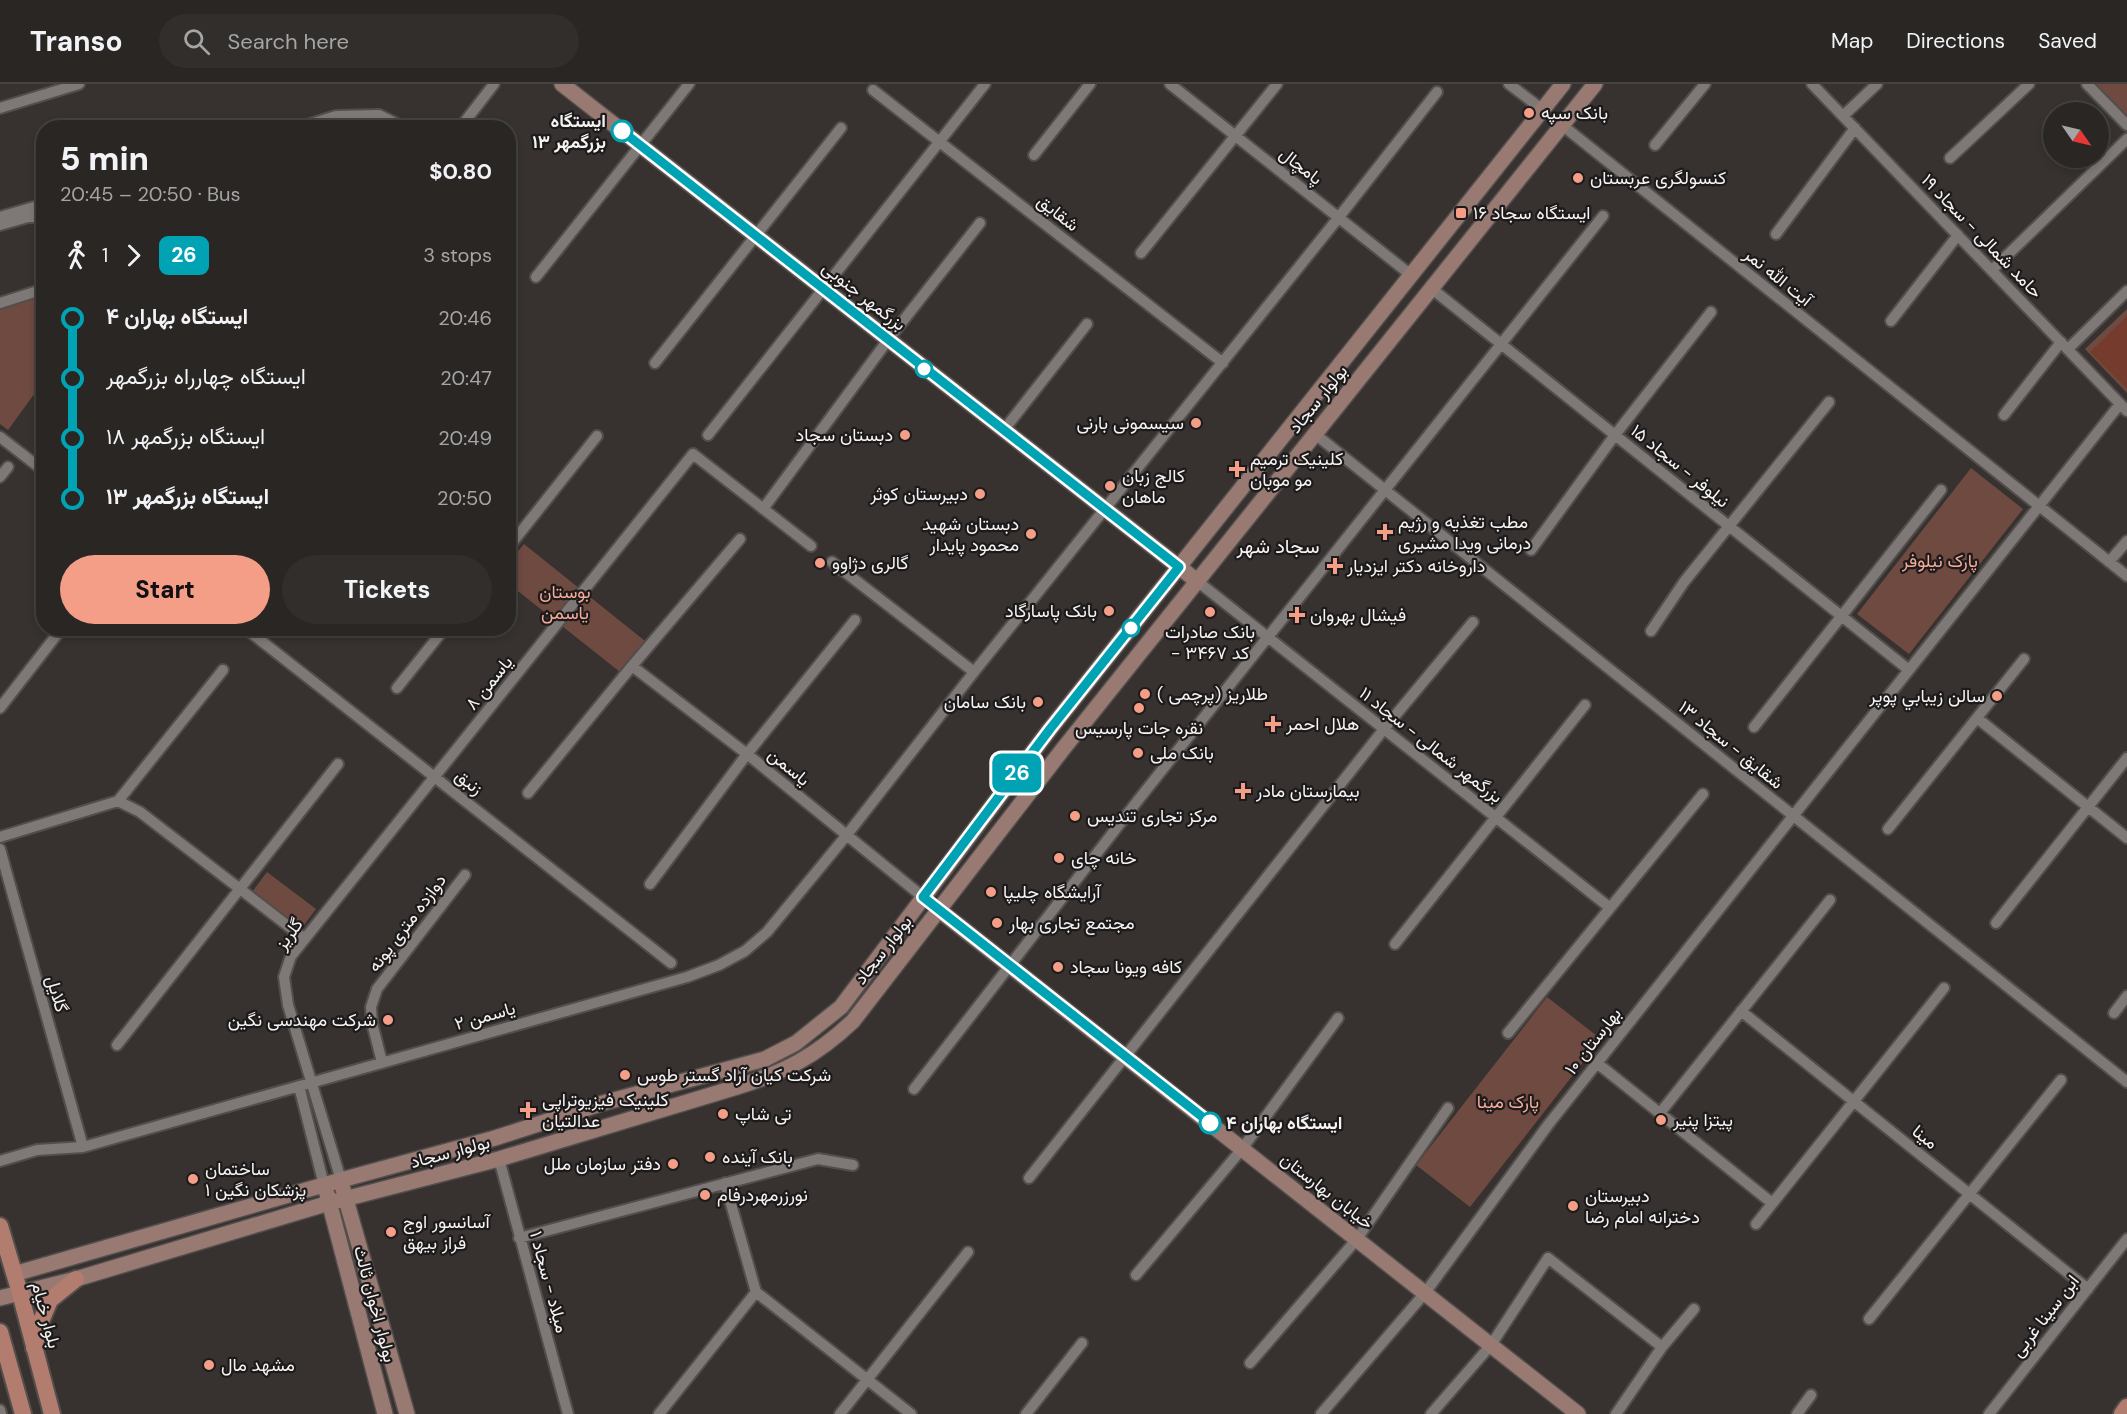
<!DOCTYPE html>
<html lang="en">
<head>
<meta charset="utf-8">
<style>
	body { margin:0; font-family:"DM Sans",Vazirmatn,sans-serif; background:#312e2c; color:#f1f3f6; height:100vh; display:flex; flex-direction:column; font-size:22px; white-space:nowrap }
	* { box-sizing:border-box; margin:0 }
	p { font-size:20px; color:#a5a5a6 }
	.icon { flex:none; width:33px; height:33px; fill:none; stroke:currentColor; stroke-width:2; stroke-linecap:round; stroke-linejoin:round }
	.map { position:relative; flex:1; overflow:hidden }
	.panel { position:absolute; left:36px; top:36px; width:480px; height:516px; display:flex; flex-direction:column; background:#292624; border-radius:24px; box-shadow:0 3px 9px #0003,0 0 0 2px #454341 }
	.panel>* { flex:none }
	.badge { padding:0 12px; border-radius:9px; font-size:21px; line-height:39px }
	.needle { width:39px; rotate:124deg }
	.tools { position:absolute; left:2043px; top:18px; display:grid; gap:12px }
	.tools a { display:grid; place-items:center; width:66px; height:66px; border-radius:50%; background:#292624; box-shadow:0 3px 9px #0003,0 0 0 2px #454341; font-size:30px }
	.map>.badge { position:absolute; translate:-50% -50%; box-shadow:0 0 0 3px #fff }
	.legs { display:flex; align-items:center; gap:9px; height:66px; padding:0 24px; font-size:20px }
	.legs p { margin-inline-start:auto }
	.summary { display:flex; align-items:center; justify-content:space-between; height:102px; padding:0 24px }
	h1 { font-size:33px; font-weight:800; line-height:45px }
	.action { display:flex; gap:12px; margin-top:auto; padding:12px 24px }
	.action a { flex:1; height:69px; border-radius:36px; background:#f49e88; color:#111; font-size:24px; font-weight:800; line-height:69px; text-align:center }
	.action a+a { background:#312e2c; color:#f1f3f6 }
	ul { padding:0 24px; list-style:none }
	li { display:flex; align-items:center; gap:21px; height:60px; font-size:22px }
	li i { display:grid; place-items:center; width:9px; height:100%; margin:0 8px; background:currentColor }
	li i::after { content:''; width:15px; height:15px; margin:-8px; border:4px solid; border-radius:50%; background:#292624 }
	li p { margin-inline-start:auto }
	li:first-child i { background:linear-gradient(#0000 50%,currentColor 0) }
	li:last-child i { background:linear-gradient(currentColor 50%,#0000 0) }
	header { display:flex; align-items:center; gap:36px; box-sizing:border-box; height:84px; padding:0 30px; background:#292624; border-bottom:2px solid #454341 }
	header strong { font-size:28px }
	nav { display:flex; gap:33px; margin-inline-start:auto; font-size:21px }
	.search { width:420px; height:54px; background:#312e2c; display:flex; align-items:center; gap:15px; box-sizing:border-box; padding:0 21px; border-radius:33px; color:#a5a5a6; font-size:22px }
	.map>svg:first-child { display:block }
</style>
</head>
<body>
<header>
<strong>Transo</strong>
<div class="search"><svg class="icon" aria-label="search" viewBox="0 0 24 24"><circle cx="10" cy="10" r="6"/><path d="M15 15l6 6"/></svg>Search here</div>
<nav><a>Map</a><a>Directions</a><a>Saved</a></nav>
</header>
<div class="map">
<svg width="2127" height="1330" viewBox="0 0 2127 1330">
	<rect width="100%" height="100%" fill="#373230"/>
	<path fill="#6e4a41" d="M2096,0H2127V33Z
		M43,208V298L8,346L0,340V219Z
		M2127,225V309L2085,265Z
		M1971,384L2023,425L1909,570L1857,530Z
		M524,460L645,557L620,588L509,500L508,479Z
		M267,788L316,825L298,849L249,812Z
		M1547,913L1601,955L1470,1123L1416,1081Z"/>
	<path fill="#753b2d" d="M2127,232V305L2090,268Z"/>
	<g fill="none" stroke-linecap="round" stroke-linejoin="round">
		<g stroke="#524e4c" stroke-width="14">
			<path id="street" d="M1170,0L1411,191
				M1509,0L1543,26
				M1812,0L2127,327
				M2087,0L2127,41
				M873,6L1223,279
				M0,24L79,0
				M1843,32L1877,0
				M1562,41L2127,492
				M298,44L336,32L379,31L405,44
				M460,44L494,0
				M1655,61L1705,0
				M1034,71L1090,0
				M1950,74L2029,0
				M0,133L44,120
				M0,141L28,133H44
				M1776,150L1855,44
				M1141,169L1277,0
				M1992,186L2127,55
				M536,193L689,0
				M1431,204L1909,586
				M0,219L44,205
				M1891,237L1958,151
				M2068,265L2127,207
				M655,279L841,44
				M2004,331L2061,258
				M1003,347L1087,240
				M1315,350L2127,998
				M708,351L985,0
				M0,353L44,387
				M0,393L8,383
				M763,425L888,256L980,139
				M508,464L597,352
				M1531,466L1615,351L1711,228
				M832,478L974,588
				M2109,478L2127,457
				M1197,497L1609,823
				M245,544L671,879
				M1651,547L1684,498L1829,318
				M632,582L747,670L939,826
				M397,604L445,544
				M0,624L62,544
				M1977,634L2127,754
				M1754,643L1941,406
				M528,709L632,582L740,455
				M118,717L140,728L305,855
				M118,717L223,586
				M1888,745L2024,575
				M0,753L118,717
				M0,765L83,1063
				M650,800L747,670L855,536
				M1996,839L2127,674
				M1395,860L1585,621
				M1741,927L2088,1205
				M2114,929L2127,912
				M1508,949L1703,710
				M117,961L338,680
				M382,978L372,939L371,923L377,905L465,791
				M1597,979L1772,1119
				M299,1002L324,1101
				M914,1005L1139,715L1603,132
				M1660,1029L1830,816
				M499,1075L568,1330
				M0,1077L37,1066L83,1063L687,893L719,881L745,867L767,848L846,752L974,588L1339,133L1437,8
				M1029,1094L1384,645L1473,538
				M341,1096L288,921L284,893L291,872L693,370L811,462
				M725,1099L756,1208
				M1756,1140L1944,904
				M519,1154L818,1075L853,1081
				M1136,1191L1242,1065L1338,934
				M756,1208L911,1330
				M1869,1235L2061,996
				M1250,1279L1357,1155L1448,1024
				M0,1326L1,1330
				M659,1330L756,1208
				M840,1330L968,1168
				M1026,1330L1082,1259
				M1321,1330L1425,1209L1548,1041L2120,320
				M1431,1330L1491,1261L1548,1174L1662,1263
				M1616,1330L1662,1263L1694,1225
				M1797,1330L1811,1311
				M1989,1330L2127,1155"/>
		</g>
		<g stroke="#524e4c" stroke-width="18">
			<path id="secondary" d="M562,0L1197,497
				M939,826L1578,1330
				M343,1105L407,1330
				M327,1110L385,1330
				M14,1190L341,1096L495,1054L603,1019L765,975L796,959L841,923L1050,645L1563,0
				M0,1214L76,1195L329,1119L499,1075L737,1003C785,988 816,972 853,937L1063,665L1595,0"/>
		</g>
		<g stroke="#524e4c" stroke-width="20">
			<path id="primary" d="M0,1142L20,1209L52,1330
				M0,1248L23,1330
				M34,1264L41,1237L50,1216L76,1195
				M2122,1330L2127,1323"/>
		</g>
		<use href="#street" stroke="#7e7877" stroke-width="10"/>
		<use href="#secondary" stroke="#987a73" stroke-width="15"/>
		<use href="#primary" stroke="#b27c6f" stroke-width="16"/>
	</g>
	<g fill="none" stroke-linecap="round" stroke-linejoin="round">
		<g stroke="#fff" stroke-width="14">
			<path id="line-1" d="M622,47L1179,483L1050,645L923,813L1210,1039"/>
		</g>
		<use href="#line-1" stroke="#00a3b4" stroke-width="9"/>
	</g>
	<g fill="#f49e88" stroke="#1c1a1a" stroke-width="2">
		<circle cx="1529" cy="29" r="6"/>
		<circle cx="1578" cy="94" r="6"/>
		<rect x="1455" y="123" width="12" height="12" rx="3"/>
		<circle cx="1196" cy="339" r="6"/>
		<circle cx="905" cy="351" r="6"/>
		<path d="M1234 376h6v6h6v6h-6v6h-6v-6h-6v-6h6z"/>
		<circle cx="1110" cy="402" r="6"/>
		<circle cx="980" cy="410" r="6"/>
		<path d="M1382 439h6v6h6v6h-6v6h-6v-6h-6v-6h6z"/>
		<circle cx="1031" cy="450" r="6"/>
		<circle cx="820" cy="479" r="6"/>
		<path d="M1332 473h6v6h6v6h-6v6h-6v-6h-6v-6h6z"/>
		<circle cx="1109" cy="527" r="6"/>
		<circle cx="1210" cy="528" r="6"/>
		<path d="M1294 522h6v6h6v6h-6v6h-6v-6h-6v-6h6z"/>
		<circle cx="1145" cy="610" r="6"/>
		<circle cx="1997" cy="612" r="6"/>
		<circle cx="1038" cy="618" r="6"/>
		<circle cx="1139" cy="624" r="6"/>
		<path d="M1270 631h6v6h6v6h-6v6h-6v-6h-6v-6h6z"/>
		<circle cx="1138" cy="669" r="6"/>
		<path d="M1240 698h6v6h6v6h-6v6h-6v-6h-6v-6h6z"/>
		<circle cx="1075" cy="732" r="6"/>
		<circle cx="1059" cy="774" r="6"/>
		<circle cx="991" cy="808" r="6"/>
		<circle cx="997" cy="839" r="6"/>
		<circle cx="1058" cy="883" r="6"/>
		<circle cx="388" cy="936" r="6"/>
		<circle cx="625" cy="991" r="6"/>
		<path d="M525 1017h6v6h6v6h-6v6h-6v-6h-6v-6h6z"/>
		<circle cx="723" cy="1030" r="6"/>
		<circle cx="1661" cy="1036" r="6"/>
		<circle cx="710" cy="1073" r="6"/>
		<circle cx="673" cy="1080" r="6"/>
		<circle cx="193" cy="1095" r="6"/>
		<circle cx="705" cy="1111" r="6"/>
		<circle cx="1573" cy="1122" r="6"/>
		<circle cx="391" cy="1148" r="6"/>
		<circle cx="209" cy="1281" r="6"/>
	</g>
	<g fill="#fff" stroke="#00a3b4" stroke-width="3">
		<circle cx="622" cy="47" r="10"/>
		<circle cx="924" cy="285" r="8"/>
		<circle cx="1131" cy="544" r="8"/>
		<circle cx="1210" cy="1039" r="10"/>
	</g>
	<g text-anchor="middle" stroke-width="4.5" stroke-linejoin="round" paint-order="stroke">
		<g font-size="18" fill="#f6f3f2" stroke="#1c1a1a" text-anchor="start">
			<text x="1541" y="35">بانک سپه</text>
			<text x="1590" y="100">کنسولگری عربستان</text>
			<text x="1473" y="135">ایستگاه سجاد ۱۶</text>
			<text x="1184" y="345" text-anchor="end">سیسمونی بارنی</text>
			<text x="893" y="357" text-anchor="end">دبستان سجاد</text>
			<text x="1250" y="381">کلینیک ترمیم<tspan x="1250" dy="21">مو موبان</tspan></text>
			<text x="1122" y="398">کالج زبان<tspan x="1122" dy="21">ماهان</tspan></text>
			<text x="968" y="416" text-anchor="end">دبیرستان کوثر</text>
			<text x="1398" y="444">مطب تغذیه و رژیم<tspan x="1398" dy="21">درمانی ویدا مشیری</tspan></text>
			<text x="1019" y="446" text-anchor="end">دبستان شهید<tspan x="1019" dy="21">محمود پایدار</tspan></text>
			<text x="832" y="485">گالری دژاوو</text>
			<text x="1347" y="488">داروخانه دکتر ایزدیار</text>
			<text x="1097" y="533" text-anchor="end">بانک پاسارگاد</text>
			<text x="1310" y="537">فیشال بهروان</text>
			<text x="1210" y="554" text-anchor="middle">بانک صادرات<tspan x="1210" dy="21">- کد ۳۴۶۷</tspan></text>
			<text x="1157" y="616">طلاریز (پرچمی )</text>
			<text x="1985" y="618" text-anchor="end">سالن زيبابي پوپر</text>
			<text x="1026" y="624" text-anchor="end">بانک سامان</text>
			<text x="1286" y="646">هلال احمر</text>
			<text x="1139" y="650" text-anchor="middle">نقره جات پارسیس</text>
			<text x="1150" y="675">بانک ملی</text>
			<text x="1256" y="713">بیمارستان مادر</text>
			<text x="1087" y="738">مرکز تجاری تندیس</text>
			<text x="1071" y="780">خانه چای</text>
			<text x="1003" y="814">آرایشگاه چلیپا</text>
			<text x="1009" y="845">مجتمع تجاری بهار</text>
			<text x="1070" y="889">کافه ویونا سجاد</text>
			<text x="376" y="942" text-anchor="end">شرکت مهندسی نگین</text>
			<text x="637" y="997">شرکت کیان آراد گستر طوس</text>
			<text x="542" y="1022">کلینیک فیزیوتراپی<tspan x="542" dy="21">عدالتیان</tspan></text>
			<text x="735" y="1036">تی شاپ</text>
			<text x="1673" y="1042">پیتزا پنیر</text>
			<text x="722" y="1079">بانک آینده</text>
			<text x="661" y="1086" text-anchor="end">دفتر سازمان ملل</text>
			<text x="205" y="1091">ساختمان<tspan x="205" dy="21">پزشکان نگین ۱</tspan></text>
			<text x="717" y="1117">نورزرمهردرفام</text>
			<text x="1585" y="1118">دبیرستان<tspan x="1585" dy="21">دخترانه امام رضا</tspan></text>
			<text x="403" y="1144">آسانسور اوج<tspan x="403" dy="21">فراز بیهق</tspan></text>
			<text x="221" y="1287">مشهد مال</text>
		</g>
		<g font-size="18" font-weight="bold" fill="#f6f3f2" stroke="#1c1a1a" text-anchor="end">
			<text x="606" y="43">ایستگاه<tspan x="606" dy="21">بزرگمهر ۱۳</tspan></text>
			<text x="1226" y="1045" text-anchor="start">ایستگاه بهاران ۴</text>
		</g>
		<g font-size="18" fill="#f6f3f2" stroke="#1c1a1a">
			<text transform="translate(1301 82) rotate(38)" y="6">پامچال</text>
			<text transform="translate(1058 129) rotate(38)" y="6">شقایق</text>
			<text transform="translate(1982 152) rotate(46)" y="6">حامد شمالی - سجاد ۱۹</text>
			<text transform="translate(1778 193) rotate(39)" y="6">آیت الله نمر</text>
			<text transform="translate(864 212) rotate(38)" y="6">بزرگمهر جنوبی</text>
			<text transform="translate(1318 315) rotate(-51)" y="6">بولوار سجاد</text>
			<text transform="translate(1680 382) rotate(39)" y="6">نیلوفر - سجاد ۱۵</text>
			<text transform="translate(489 599) rotate(-51)" y="6">یاسمن ۸</text>
			<text transform="translate(1431 661) rotate(38)" y="6">بزرگمهر شمالی - سجاد ۱۱</text>
			<text transform="translate(1731 661) rotate(39)" y="6">شقایق - سجاد ۱۳</text>
			<text transform="translate(789 683) rotate(40)" y="6">یاسمن</text>
			<text transform="translate(469 698) rotate(38)" y="6">زنبق</text>
			<text transform="translate(407 839) rotate(-53)" y="6">دوازده متری پونه</text>
			<text transform="translate(289 850) rotate(-54)" y="6">گلریز</text>
			<text transform="translate(883 866) rotate(-52)" y="6">بولوار سجاد</text>
			<text transform="translate(57 910) rotate(74)" y="6">گلایل</text>
			<text transform="translate(485 932) rotate(-16)" y="6">یاسمن ۲</text>
			<text transform="translate(1593 957) rotate(-52)" y="6">بهارستان ۱۰</text>
			<text transform="translate(1925 1053) rotate(39)" y="6">مینا</text>
			<text transform="translate(450 1068) rotate(-15)" y="6">بولوار سجاد</text>
			<text transform="translate(1327 1107) rotate(38)" y="6">خیابان بهارستان</text>
			<text transform="translate(549 1198) rotate(75)" y="6">میلاد - سجاد ۱</text>
			<text transform="translate(375 1220) rotate(75)" y="6">بولوار اخوان ثالث</text>
			<text transform="translate(46 1231) rotate(75)" y="6">بلوار خیام</text>
			<text transform="translate(2045 1232) rotate(-52)" y="6">ابن سینا غربی</text>
		</g>
		<g font-size="18" fill="#f6ab99" stroke="#1c1a1a">
			<text x="1940" y="483">پارک نیلوفر</text>
			<text x="565" y="514">بوستان<tspan x="565" dy="21">یاسمن</tspan></text>
			<text x="1508" y="1024">پارک مینا</text>
		</g>
		<g font-size="20" fill="#f6f3f2" stroke="#1c1a1a">
			<text x="1278" y="469">سجاد شهر</text>
		</g>
	</g>
</svg>
<div class="tools">
<a><svg class="needle" viewBox="-14 -14 28 28"><path d="M0-13l5 13h-10z" fill="#e53935"/><path d="M0 13l5-13h-10z" fill="#a5a5a6"/></svg></a>
</div>
<b class="badge" style="left:1017px;top:689px;background:#00a3b4;color:#fff">26</b>
<section class="panel">
<div class="summary"><div><h1>5 min</h1><p>20:45 – 20:50 · Bus</p></div><b>$0.80</b></div>
<div class="legs"><svg class="icon" aria-label="walk" viewBox="0 0 24 24"><circle cx="13" cy="4" r="2"/><path d="M13 8l-2 6 4 7M11 14l-3 7M7 12l3-4h3l4 4"/></svg>1<svg class="icon" aria-label="forward" viewBox="0 0 24 24"><path d="M9 5l7 7-7 7"/></svg><b class="badge" style="background:#00a3b4;color:#fff">26</b><p>3 stops</p></div>
<ul>
<li><i style="color:#00a3b4"></i><b>ایستگاه بهاران ۴</b><p>20:46</p></li>
<li><i style="color:#00a3b4"></i><span>ایستگاه چهارراه بزرگمهر</span><p>20:47</p></li>
<li><i style="color:#00a3b4"></i><span>ایستگاه بزرگمهر ۱۸</span><p>20:49</p></li>
<li><i style="color:#00a3b4"></i><b>ایستگاه بزرگمهر ۱۳</b><p>20:50</p></li>
</ul>
<div class="action"><a>Start</a><a>Tickets</a></div>
</section>
</div>
</body>
</html>
